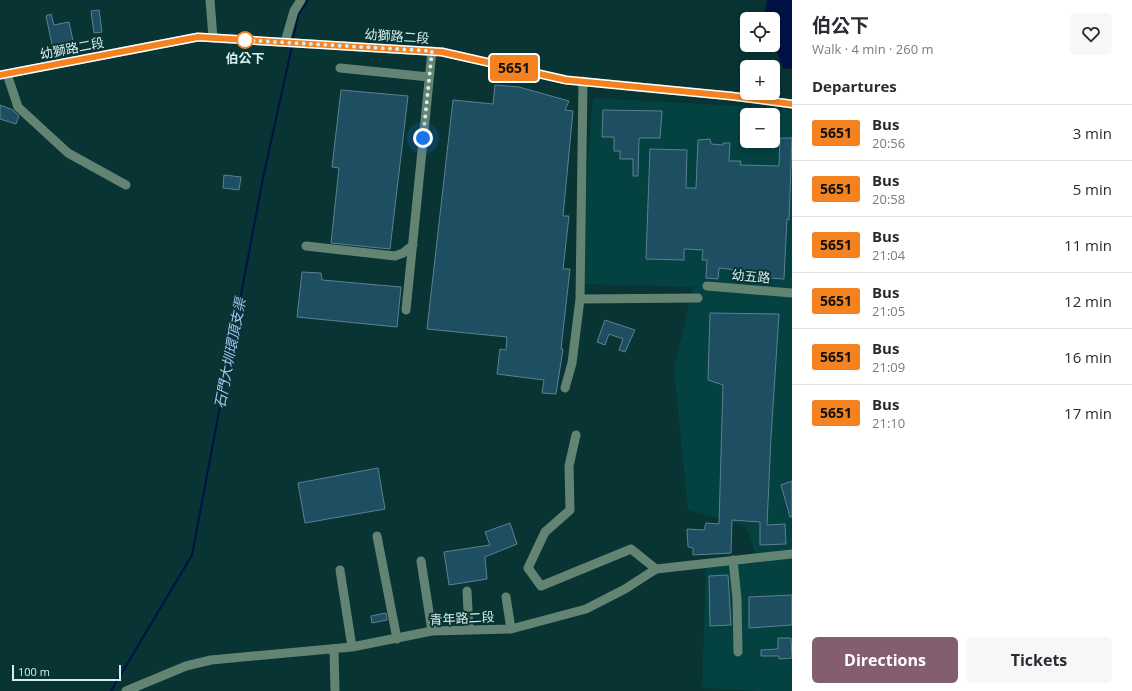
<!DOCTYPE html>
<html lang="en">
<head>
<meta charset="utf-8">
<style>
	body { margin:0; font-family:"Open Sans","Noto Sans TC",sans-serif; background:#f7f7f7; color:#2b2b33; height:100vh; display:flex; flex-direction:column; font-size:15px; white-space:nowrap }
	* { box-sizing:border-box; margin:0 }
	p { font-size:13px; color:#7c7c81 }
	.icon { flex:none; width:22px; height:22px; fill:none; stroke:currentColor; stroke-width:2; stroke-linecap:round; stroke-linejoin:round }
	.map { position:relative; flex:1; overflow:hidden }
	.panel { display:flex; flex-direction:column; background:#fff; width:340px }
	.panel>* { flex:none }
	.badge { padding:0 8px; border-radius:3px; font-size:14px; line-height:26px }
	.controls { position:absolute; left:740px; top:12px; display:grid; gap:8px }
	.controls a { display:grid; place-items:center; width:40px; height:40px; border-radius:6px; background:#fff; box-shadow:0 2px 6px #0003; font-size:20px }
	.scale { position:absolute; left:12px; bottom:10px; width:109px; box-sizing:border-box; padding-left:4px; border:2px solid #d7eded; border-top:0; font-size:11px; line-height:14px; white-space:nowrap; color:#d7eded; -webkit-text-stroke:3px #083434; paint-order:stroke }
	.you { position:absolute; width:20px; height:20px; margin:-10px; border:3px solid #fff; border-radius:50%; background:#1a73e8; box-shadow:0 0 0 6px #1a73e833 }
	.map>.badge { position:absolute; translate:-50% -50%; box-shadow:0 0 0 2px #fff }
	h2 { padding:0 20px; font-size:15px; line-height:36px }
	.round { display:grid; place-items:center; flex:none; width:42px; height:42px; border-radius:6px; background:#f7f7f7 }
	.overview { display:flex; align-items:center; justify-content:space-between; height:68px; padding:0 20px }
	h1 { font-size:19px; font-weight:700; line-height:30px }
	.action { display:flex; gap:8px; margin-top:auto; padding:8px 20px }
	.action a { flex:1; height:46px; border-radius:6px; background:#845d6e; color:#fff; font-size:16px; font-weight:700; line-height:46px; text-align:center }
	.action a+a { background:#f7f7f7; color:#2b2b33 }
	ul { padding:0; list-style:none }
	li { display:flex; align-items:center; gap:12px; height:56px; padding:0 20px; border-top:1px solid #e1e1e2 }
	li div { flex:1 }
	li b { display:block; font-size:15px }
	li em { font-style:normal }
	li .badge { min-width:44px; font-weight:700; text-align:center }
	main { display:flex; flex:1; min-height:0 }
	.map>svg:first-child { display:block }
</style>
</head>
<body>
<main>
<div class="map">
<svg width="792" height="691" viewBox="0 0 792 691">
	<rect width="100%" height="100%" fill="#083434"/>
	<path fill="#044141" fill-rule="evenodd" d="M593,98L773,108L792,111V691H760L702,688L706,568L759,562L746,526L688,510L674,369L693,287L578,284ZM747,115H773V141H747Z"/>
	<path fill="#014" d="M767,0H792V69L783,68L773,41V19H767L765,11Z"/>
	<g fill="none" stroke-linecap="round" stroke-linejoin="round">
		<path stroke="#014" stroke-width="2" d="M293,39L298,15L308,0
			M111,691L192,555L263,178L292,46"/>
	</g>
	<path fill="#1e4e61" stroke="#5e8090" d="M99,10L102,32L94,33L91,11Z
		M51,14L54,25L69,22L75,50L54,54L46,16Z
		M495,85L519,87L569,101L565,110L573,111L563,216H569L563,269H570L561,349H563L556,394L542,393L544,380L497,374L500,349L506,350L507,337L427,329L453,100L493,104Z
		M341,90L408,96L390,249L331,243L339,168L332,167Z
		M0,105L13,110L19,116L16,124L0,119Z
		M603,110L662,111L660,138H639L638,176H633V159H620V151H614V137H602Z
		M780,138H792L789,220L787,219L784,279L736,276V270L719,268L718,279L706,278L707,260H702L703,250L684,249V260L646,259L650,149L687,150L686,188H696L698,140L710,139L711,144L723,145V143H730L729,161H741L740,165L779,166Z
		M224,175L241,177L239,190L223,188Z
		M302,272L321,273L322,280L401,287L397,327L297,317Z
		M710,313L779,314L771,437L767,525L785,524L786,544L760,545V522L732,520L731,553L693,555V548L688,547L687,529L704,530L706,523L719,524L723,385L708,380Z
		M605,320L635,330L625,352L619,350L623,339L609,334L605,345L597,342Z
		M378,468L385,509L305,523L298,483Z
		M792,481V517H790L781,485Z
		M510,523L517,544L485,557L487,579L449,585L444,552L490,545L485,532Z
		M728,575L731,625L710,626L709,576Z
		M792,595V625L749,628V597Z
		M386,613L387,620L372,623L371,616Z
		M778,638H791L792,658L779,659V656H761V650L778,649Z"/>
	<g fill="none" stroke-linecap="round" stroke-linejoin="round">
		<path stroke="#638473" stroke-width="9" d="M210,0L213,38
			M285,42L294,11L301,0
			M340,68L429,77
			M7,74L18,107L68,153L126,185
			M0,75L198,37L442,52L567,80L731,96L792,104
			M306,246L395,256L403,253L413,245
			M707,286L792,293
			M580,299L698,298
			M406,310L432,51
			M565,388L572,363L580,299L583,81
			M576,435L569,466L570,510L545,532L528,568L541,586L631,549L656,569
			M377,536L397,639
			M733,560L737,599L738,652
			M421,561L432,631
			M340,570L352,647
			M467,591L469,630
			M506,597L511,629
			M334,649L335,691
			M126,691L186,666L211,660L352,647L432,631L511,629L586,609L625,589L656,569L792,554"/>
	</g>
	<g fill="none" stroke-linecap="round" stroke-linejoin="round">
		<g stroke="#fff" stroke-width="9">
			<path id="line" d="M0,75L198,37L442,52L566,80L731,96L792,104"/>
		</g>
		<use href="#line" stroke="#f58220" stroke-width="6"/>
		<path stroke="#d7eded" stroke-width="4" stroke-dasharray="0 7.2" d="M245,40H242L432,51L423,138"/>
	</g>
	<circle fill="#fff" stroke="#f58220" stroke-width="2" cx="245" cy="40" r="8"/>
	<g text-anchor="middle" stroke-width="4" stroke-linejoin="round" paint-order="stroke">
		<g font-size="13" fill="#d7eded" stroke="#083434">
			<text transform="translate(397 36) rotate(4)" y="5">幼獅路二段</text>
			<text transform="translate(72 48) rotate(-11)" y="5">幼獅路二段</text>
			<text transform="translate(751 276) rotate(5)" y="5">幼五路</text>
			<text transform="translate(462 618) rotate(-3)" y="5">青年路二段</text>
		</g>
		<g font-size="13" font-weight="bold" fill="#d7eded" stroke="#083434">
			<text x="245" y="63">伯公下</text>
		</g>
		<g font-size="14" font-style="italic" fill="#a6c5f7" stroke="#083434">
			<text transform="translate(230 353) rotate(-79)" y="5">石門大圳環頂支渠</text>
		</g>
	</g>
</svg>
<div class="controls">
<a><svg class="icon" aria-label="locate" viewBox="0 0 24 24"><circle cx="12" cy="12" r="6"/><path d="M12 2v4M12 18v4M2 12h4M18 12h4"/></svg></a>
<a>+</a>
<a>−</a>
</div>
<div class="scale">100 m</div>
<div class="you" style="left:423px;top:138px"></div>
<b class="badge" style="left:514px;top:68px;background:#f58220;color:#111">5651</b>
</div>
<section class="panel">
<div class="overview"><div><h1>伯公下</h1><p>Walk · 4 min · 260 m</p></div><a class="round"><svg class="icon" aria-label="heart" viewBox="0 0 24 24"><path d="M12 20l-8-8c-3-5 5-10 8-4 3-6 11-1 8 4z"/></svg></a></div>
<h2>Departures</h2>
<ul>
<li><span class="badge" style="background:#f58220;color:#111">5651</span><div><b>Bus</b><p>20:56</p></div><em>3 min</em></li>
<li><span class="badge" style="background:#f58220;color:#111">5651</span><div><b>Bus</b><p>20:58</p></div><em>5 min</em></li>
<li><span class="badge" style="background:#f58220;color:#111">5651</span><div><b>Bus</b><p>21:04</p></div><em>11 min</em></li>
<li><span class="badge" style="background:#f58220;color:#111">5651</span><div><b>Bus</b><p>21:05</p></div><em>12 min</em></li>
<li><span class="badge" style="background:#f58220;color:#111">5651</span><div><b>Bus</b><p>21:09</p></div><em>16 min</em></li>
<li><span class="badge" style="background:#f58220;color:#111">5651</span><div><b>Bus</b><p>21:10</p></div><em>17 min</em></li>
</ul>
<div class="action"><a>Directions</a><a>Tickets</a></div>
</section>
</main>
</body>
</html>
